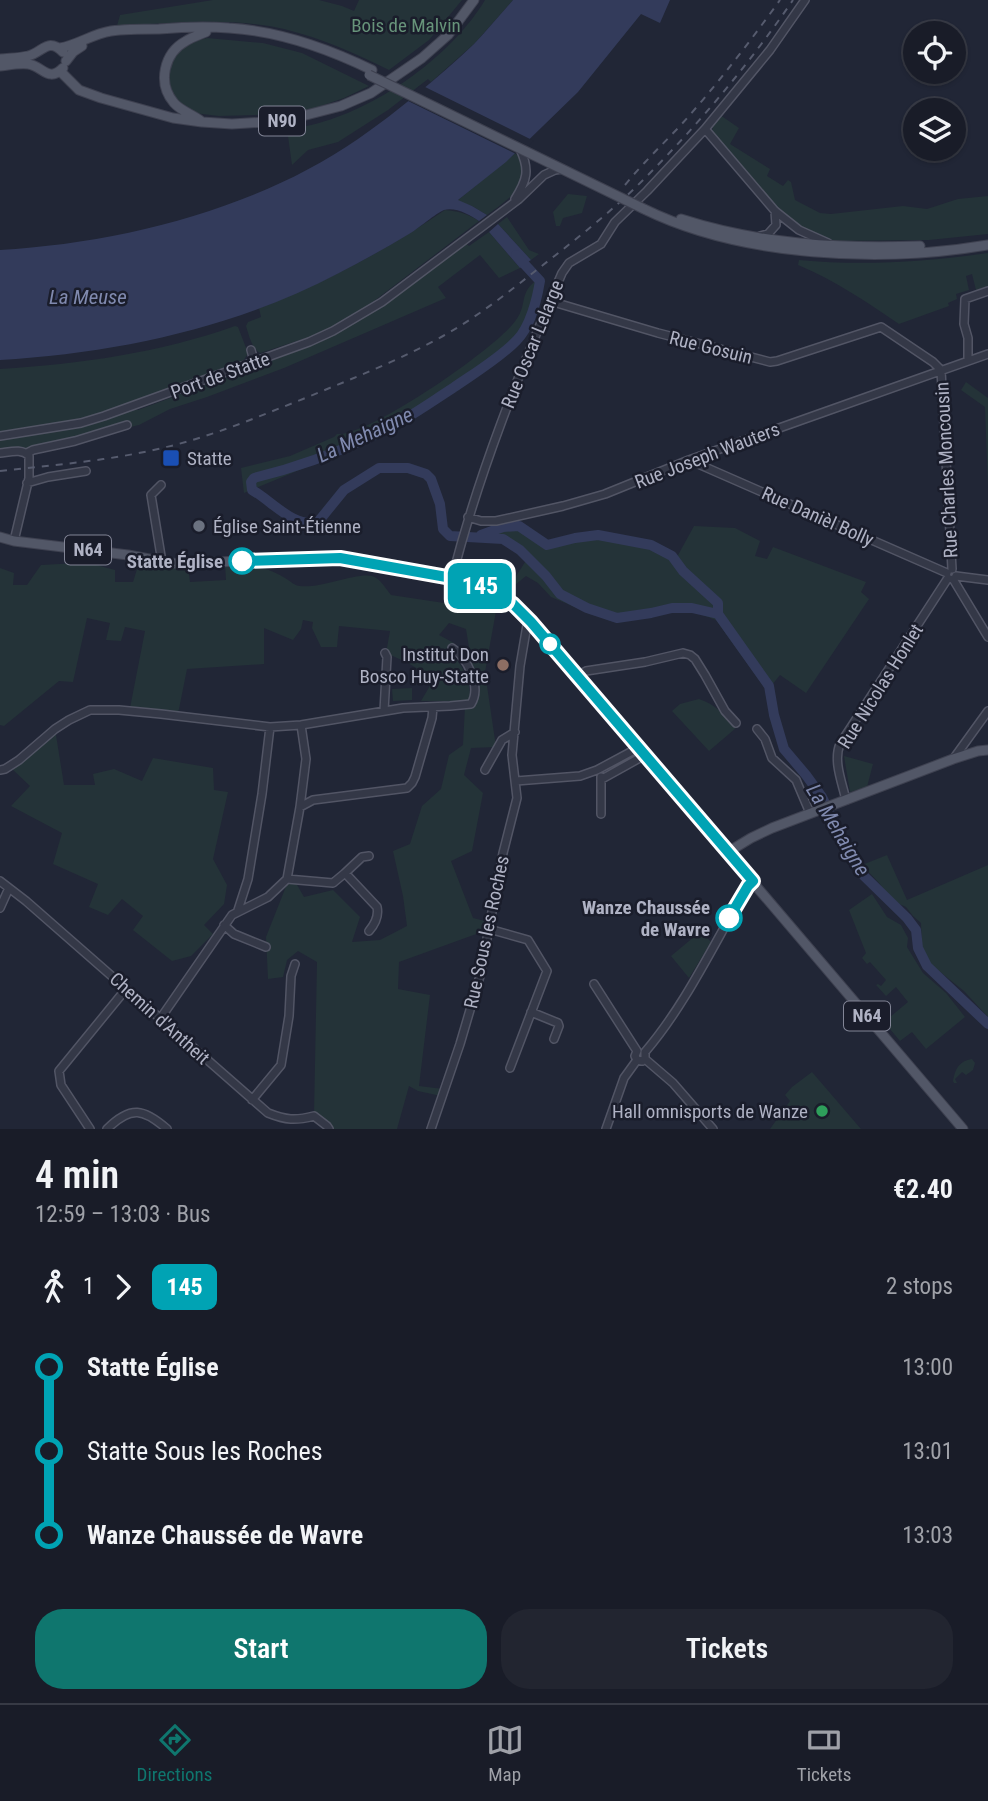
<!DOCTYPE html>
<html lang="en">
<head>
<meta charset="utf-8">
<style>
	body { margin:0; font-family:"Roboto Condensed",sans-serif; background:#222530; color:#f1f3f6; height:100vh; display:flex; flex-direction:column; font-size:26px; white-space:nowrap }
	* { box-sizing:border-box; margin:0 }
	p { font-size:23px; color:#9fa1a8 }
	.icon { flex:none; width:38px; height:38px; fill:none; stroke:currentColor; stroke-width:2; stroke-linecap:round; stroke-linejoin:round }
	.map { position:relative; height:1129px; overflow:hidden }
	.drawer { display:flex; flex-direction:column; background:#191c28; flex:1 }
	.drawer>* { flex:none }
	.badge { padding:0 14px; border-radius:10px; font-size:24px; line-height:46px }
	.buttons { position:absolute; left:903px; top:21px; display:grid; gap:14px }
	.buttons a { display:grid; place-items:center; width:63px; height:63px; border-radius:50%; background:#191c28; box-shadow:0 2px 5px #0004,0 0 0 2px #373a45; font-size:35px }
	.map>.badge { position:absolute; translate:-50% -50%; box-shadow:0 0 0 4px #fff }
	.legs { display:flex; align-items:center; gap:10px; height:77px; padding:0 35px; font-size:23px }
	.legs p { margin-inline-start:auto }
	.headline { display:flex; align-items:center; justify-content:space-between; height:119px; padding:0 35px }
	h1 { font-size:38px; font-weight:600; line-height:52px }
	.button { display:flex; gap:14px; margin-top:auto; padding:14px 35px }
	.button a { flex:1; height:80px; border-radius:28px; background:#0f766e; color:#fff; font-size:28px; font-weight:600; line-height:80px; text-align:center }
	.button a+a { background:#222530; color:#f1f3f6 }
	ul { padding:0 35px; list-style:none }
	li { display:flex; align-items:center; gap:24px; height:84px; font-size:26px }
	li i { display:grid; place-items:center; width:10px; height:100%; margin:0 9px; background:currentColor }
	li i::after { content:''; width:18px; height:18px; margin:-9px; border:5px solid; border-radius:50%; background:#191c28 }
	li p { margin-inline-start:auto }
	li:first-child i { background:linear-gradient(#0000 50%,currentColor 0) }
	li:last-child i { background:linear-gradient(currentColor 50%,#0000 0) }
	.tabs { display:flex; justify-content:space-around; align-items:center; height:98px; border-top:2px solid #373a45; background:#191c28; font-size:19px; color:#9fa1a8 }
	.tabs a { display:grid; justify-items:center; gap:4px }
	.tabs .on { color:#0f766e }
	.map>svg:first-child { display:block }
</style>
</head>
<body>
<div class="map">
<svg width="988" height="1129" viewBox="0 0 988 1129">
	<rect width="100%" height="100%" fill="#212636"/>
	<path fill="#243338" d="M213,0H319L342,6L354,11L359,0H462L429,40L389,70C355,53 321,38 284,29C234,17 169,23 117,26L120,15Z
		M485,0H513L475,43L431,82L428,79L388,110L338,142L308,150L292,165L287,129C298,127 309,126 319,123C381,106 452,55 485,0Z
		M207,38L263,43L302,53L369,86L344,98L309,110L287,114L219,116L194,113L172,97L168,85V70L179,49L191,42Z
		M720,115L739,128L730,144L770,169L767,176L783,186L788,180L791,182L795,200L820,213L831,214L903,206L927,209L958,199L988,196V234L929,240L831,241L800,229L778,209L713,133C711,125 715,121 720,115Z
		M515,153C529,165 521,188 509,198C502,204 494,210 487,215L472,206L457,201Z
		M568,194L587,196L582,213L563,218L560,226H556L553,212Z
		M445,210C458,211 468,214 479,221L353,317L328,331L260,353C251,347 249,335 246,326L248,322L261,317L259,308C325,283 386,250 445,210Z
		M507,217L529,250L539,254L531,260L498,224Z
		M489,232L520,268L499,278L480,255L438,287L446,298L284,368L207,397L170,409L139,425L33,450L0,453V436L37,431L131,408L138,410L311,346C368,320 416,282 466,244L469,246Z
		M988,253V286L976,290L972,274L966,276L969,290L956,294L957,299L948,303L949,306L899,324C866,302 835,280 798,265L799,260C862,266 925,262 988,253Z
		M538,279L540,281L536,305L522,338L478,374L405,422L377,438L244,493L241,468L290,456L334,437L337,434C368,437 498,347 516,320C528,304 518,293 538,279Z
		M235,326L238,327L248,353L244,360L113,410L53,425L0,432V369C80,364 159,353 235,326Z
		M966,382L988,398V488L985,407L961,390Z
		M519,526L547,545L553,540L597,532L655,544L677,557L694,526L735,528L760,541L755,556L767,559L773,547L866,582L861,592L869,599L806,693L780,675L772,685L762,684L716,620L692,611L669,612L640,619L620,621L577,608L551,597L538,583L526,576L515,585L513,581L527,559C510,539 502,539 478,536L503,527Z
		M80,556L91,558L96,565L115,570V582H133L139,563L165,566H188L190,582L226,580L225,564H239L244,568C261,566 270,569 285,578C290,581 295,586 300,586C319,589 357,572 372,576C380,578 386,589 391,595L444,603L466,599L489,604L498,600L485,672L496,747L471,748L464,775L483,793L472,851L451,861L473,918L485,921L479,933L399,962L398,989L430,995L419,1086L443,1089L441,1096L418,1091L409,1086L397,1129H329L327,1126L314,1116L317,962L298,951L287,960L283,977L268,979L266,937L287,884L296,883L304,897L333,890L360,917L352,942L380,940L407,926L403,896L393,851L410,844L422,806L441,789L449,755L463,745L465,707L474,701V687L479,680L473,672L466,629L449,623L439,635L454,643L449,653C465,665 469,681 471,700L469,701H421L434,679L408,663L386,653L390,631L339,626L337,647H321L312,628L313,622L303,620L301,629L293,640L264,628V664L187,669L178,714L130,708L145,631L125,627L121,641L106,640L110,623L87,618L73,682L59,681L4,726L0,725V568L14,573L13,585H27L41,565L78,563Z
		M412,688V700L393,701L392,689Z
		M699,699C715,704 725,715 736,728L709,751L672,711L680,704Z
		M52,732L56,735L64,785H95L93,774L114,769L142,781L153,758L213,768L214,790L228,792L213,859L227,885L224,904L204,925L213,934L191,956L172,961L133,930L143,916L122,899L108,915L89,907L98,884L53,864L62,833L11,806L30,786L9,766Z
		M844,756L873,764L867,787L850,792Z
		M887,855L907,900L988,865V1017L964,991L929,963L922,949L921,923L913,916L906,907L895,902L887,896L880,884L862,865Z
		M872,894L887,917L901,925L908,938L907,947L923,973L946,993L965,1017L926,1049L912,1032L900,1041L884,1022L908,1002L896,987L886,996L876,985L878,984L881,986L886,980L870,962L867,964L862,958L866,953L849,910Z
		M701,931L711,942L689,978L671,956Z
		M972,1059L975,1063L973,1070L966,1075L962,1072L955,1079L957,1083H954L953,1081C955,1069 959,1061 972,1059Z
		M812,1072L861,1129H770L790,1101L785,1095L792,1087Z"/>
	<path fill="#333b5b" d="M513,0H670L660,23L641,14L578,92L506,162L458,200L472,206L487,215L479,221C470,215 456,207 444,210C436,213 418,229 409,234C386,248 362,261 339,273C235,328 117,353 0,360V250C121,243 257,209 358,139C398,111 438,78 474,44C487,30 500,15 513,0Z
		M498,224L531,260L520,268L489,232Z"/>
	<path fill="#212636" d="M421,85L534,141L518,155L404,99Z"/>
	<g fill="none" stroke-linecap="round" stroke-linejoin="round">
		<path stroke="#333b5b" stroke-width="10" d="M516,255L540,281C537,299 530,327 517,340C500,358 473,374 453,388C428,404 402,423 375,435C336,453 295,468 254,478L251,482L252,490C271,500 294,529 318,522L344,490L379,468H408L426,474L431,479L440,504L443,529L450,536L503,539L520,550L546,576L560,594L587,608L617,618L651,613L672,608H692L718,614L769,686L774,715L784,749L806,775L822,797L848,852L864,876L907,918L916,930L918,948L927,966L988,1024
			M481,535L503,527L519,526L547,545L575,538L598,535L651,545L672,556L683,571L718,603V614"/>
		<g stroke="#525565" stroke-width="10">
			<path id="minor" d="M705,129L775,211L799,230L828,243
				M515,199C527,180 530,170 520,149
				M760,236L768,234L776,225L775,211
				M550,301L658,333L770,362L777,361L881,327L933,362L941,370
				M251,350L254,361
				M968,361V338L964,324L965,299L988,291
				M941,370L952,569
				M0,436L81,423L104,416L309,342L333,331L382,302L519,199L544,175L555,170L562,169
				M0,453C10,452 22,448 29,456V478L14,541
				M27,453L33,450L75,441L127,425
				M689,460L947,573
				M27,483L48,477L86,471
				M161,485L151,495L162,562
				M468,517L481,521H496L563,506L605,494L689,460L988,354
				M956,576L988,580
				M452,578C479,472 519,373 562,273L569,263L601,244L615,222L647,191L705,129L770,50L805,0
				M953,579L988,637
				M577,676L586,671L645,662L683,653L690,655L695,659L705,675L725,711L736,723
				M384,711L387,657L385,653
				M757,729L765,739L772,758L796,780L810,813
				M954,758L988,711
				M0,770L5,769L19,760L55,729L69,720L90,710H119L161,714L270,727L301,725L403,708L450,706L471,704C482,687 467,657 452,648
				M485,770L502,740L515,732
				M601,777V814
				M602,779L645,755
				M516,781L580,776L597,770L638,748
				M846,800C842,782 833,761 840,744L948,578
				M300,807L313,800L407,788L412,783L415,777L432,718L433,707
				M369,856L362,857L345,873L377,907C379,916 375,924 369,931
				M287,879L333,883L345,873
				M0,881L26,901L268,1113C286,1120 295,1121 314,1116L327,1126L329,1129
				M0,908L9,888
				M238,910L248,879L262,794L270,727
				M224,925L234,934L266,947
				M489,929L528,940L547,971L510,1068
				M594,984L637,1051L635,1056L637,1060
				M531,1012L558,1023L559,1026L554,1039
				M160,1019L232,915L268,897L287,879L300,807L306,759L301,725
				M645,1059V1052C687,1003 715,941 748,886L753,881
				M645,1059L673,1083L713,1129
				M252,1100L281,1065L289,1016L291,976L295,964
				M90,1129L61,1085L59,1071L126,989
				M107,1129C131,1105 144,1109 167,1129
				M431,1129L460,1044L480,976L503,853L517,798L512,755L520,666L527,625L531,622
				M606,1129L624,1078L637,1060L642,1061"/>
		</g>
		<g stroke="#3e4150" stroke-width="11">
			<path id="major" d="M60,48C78,45 92,34 111,31C126,29 143,29 159,29C182,27 206,26 229,28C279,31 327,48 372,70
				M0,59C9,58 19,58 28,56C43,52 48,37 63,52
				M66,61L73,52L82,46
				M0,66C9,65 19,63 28,64C43,66 48,83 63,68
				M60,71L79,90L101,98L173,118L202,122L232,124L283,121L341,106L371,93L422,58L448,35L474,0
				M201,121C192,114 181,111 174,103C157,83 164,53 186,41C192,37 199,35 206,32
				M644,209C742,257 881,263 988,245
				M681,219C759,244 839,249 920,246
				M0,537L14,541L128,555L170,563L189,564L252,560L340,558L373,563L452,578L483,587L495,592L513,604L531,622L963,1129
				M728,852L751,838L772,828L953,759L978,751L988,750"/>
		</g>
		<use href="#minor" stroke="#343847" stroke-width="7"/>
		<use href="#major" stroke="#525767" stroke-width="9"/>
		<path stroke="#565b6e" stroke-width="2" stroke-dasharray="7 7" stroke-linecap="butt" d="M625,185C642,164 661,146 680,126C716,86 749,43 780,0
			M0,471C53,465 106,461 158,449C208,438 255,418 303,399C351,379 398,361 443,336C479,316 511,290 543,265C575,240 607,215 636,187C694,130 747,67 793,0"/>
		<g stroke="#3e4150" stroke-width="11" stroke-linecap="butt">
			<path id="major-bridge" d="M369,75L644,209"/>
		</g>
		<use href="#major-bridge" stroke="#525767" stroke-width="9"/>
	</g>
	<g fill="none" stroke-linecap="round" stroke-linejoin="round">
		<g stroke="#fff" stroke-width="16">
			<path id="line-1" d="M242,561L340,558L452,578L483,587L495,592L513,604L531,622L753,881L748,886L729,918"/>
		</g>
		<use href="#line-1" stroke="#00a3b4" stroke-width="10"/>
	</g>
	<rect fill="#1a4fb4" stroke="#1a1d2b" stroke-width="2.5" x="162" y="449" width="18" height="18" rx="3.5"/>
	<circle fill="#6b7280" stroke="#1a1d2b" stroke-width="2.5" cx="199" cy="526" r="7"/>
	<g fill="#fff" stroke="#00a3b4" stroke-width="3.5">
		<circle cx="242" cy="561" r="12"/>
		<circle cx="550" cy="644" r="9"/>
		<circle cx="729" cy="918" r="12"/>
	</g>
	<circle fill="#8d6e63" stroke="#1a1d2b" stroke-width="2.5" cx="503" cy="665" r="7"/>
	<circle fill="#2e9e5b" stroke="#1a1d2b" stroke-width="2.5" cx="822" cy="1111" r="7"/>
	<g text-anchor="middle" stroke-width="5" stroke-linejoin="round" paint-order="stroke">
		<g fill="#1a1d2b" stroke="#828596" stroke-width="2">
			<rect x="259" y="106.5" width="46" height="29" rx="5"/>
			<rect x="65" y="535.5" width="46" height="29" rx="5"/>
			<rect x="844" y="1001.5" width="46" height="29" rx="5"/>
		</g>
		<g font-size="18" font-weight="bold" fill="#afb2c4">
			<text x="282" y="127">N90</text>
			<text x="88" y="556">N64</text>
			<text x="867" y="1022">N64</text>
		</g>
		<g font-size="19" fill="#67937a" stroke="#1a1d2b">
			<text x="406" y="32">Bois de Malvin</text>
		</g>
		<g font-size="19" fill="#afb2c4" stroke="#1a1d2b">
			<text transform="translate(532 344) rotate(-68)" y="7">Rue Oscar Lelarge</text>
			<text transform="translate(711 347) rotate(14)" y="7">Rue Gosuin</text>
			<text transform="translate(220 375) rotate(-20)" y="7">Port de Statte</text>
			<text transform="translate(707 455) rotate(-21)" y="7">Rue Joseph Wauters</text>
			<text transform="translate(946 470) rotate(-93)" y="7">Rue Charles Moncousin</text>
			<text transform="translate(818 516) rotate(24)" y="7">Rue Danièl Bolly</text>
			<text transform="translate(880 686) rotate(-58)" y="7">Rue Nicolas Honlet</text>
			<text transform="translate(486 932) rotate(-78)" y="7">Rue Sous les Roches</text>
			<text transform="translate(160 1018) rotate(42)" y="7">Chemin d'Antheit</text>
		</g>
		<g font-size="19" fill="#afb2c4" stroke="#1a1d2b" text-anchor="start">
			<text x="187" y="465">Statte</text>
			<text x="213" y="533">Église Saint-Étienne</text>
			<text x="489" y="661" text-anchor="end">Institut Don<tspan x="489" dy="22">Bosco Huy-Statte</tspan></text>
			<text x="808" y="1118" text-anchor="end">Hall omnisports de Wanze</text>
		</g>
		<g font-size="19" font-weight="bold" fill="#afb2c4" stroke="#1a1d2b" text-anchor="end">
			<text x="223" y="568">Statte Église</text>
			<text x="710" y="914">Wanze Chaussée<tspan x="710" dy="22">de Wavre</tspan></text>
		</g>
		<g font-size="21" font-style="italic" fill="#808aaf" stroke="#1a1d2b">
			<text x="88" y="304">La Meuse</text>
			<text transform="translate(365 435) rotate(-25)" y="7">La Mehaigne</text>
			<text transform="translate(838 830) rotate(59)" y="7">La Mehaigne</text>
		</g>
	</g>
</svg>
<div class="buttons">
<a><svg class="icon" aria-label="locate" viewBox="0 0 24 24"><circle cx="12" cy="12" r="6"/><path d="M12 2v4M12 18v4M2 12h4M18 12h4"/></svg></a>
<a><svg class="icon" aria-label="layers" viewBox="0 0 24 24"><path d="M12 4l9 5-9 5-9-5zM3 14l9 5 9-5"/></svg></a>
</div>
<b class="badge" style="left:480px;top:586px;background:#00a3b4;color:#fff">145</b>
</div>
<section class="drawer">
<div class="headline"><div><h1>4 min</h1><p>12:59 – 13:03 · Bus</p></div><b>€2.40</b></div>
<div class="legs"><svg class="icon" aria-label="walk" viewBox="0 0 24 24"><circle cx="13" cy="4" r="2"/><path d="M13 8l-2 6 4 7M11 14l-3 7M7 12l3-4h3l4 4"/></svg>1<svg class="icon" aria-label="forward" viewBox="0 0 24 24"><path d="M9 5l7 7-7 7"/></svg><b class="badge" style="background:#00a3b4;color:#fff">145</b><p>2 stops</p></div>
<ul>
<li><i style="color:#00a3b4"></i><b>Statte Église</b><p>13:00</p></li>
<li><i style="color:#00a3b4"></i><span>Statte Sous les Roches</span><p>13:01</p></li>
<li><i style="color:#00a3b4"></i><b>Wanze Chaussée de Wavre</b><p>13:03</p></li>
</ul>
<div class="button"><a>Start</a><a>Tickets</a></div>
</section>
<nav class="tabs">
<a class="on"><svg class="icon" aria-label="directions" viewBox="0 0 24 24"><path d="M12 3l9 9-9 9-9-9zM9 14v-3h6M13 9l2 2-2 2"/></svg>Directions</a>
<a><svg class="icon" aria-label="map" viewBox="0 0 24 24"><path d="M3 6l6-2 6 2 6-2v14l-6 2-6-2-6 2zM9 4v14M15 6v14"/></svg>Map</a>
<a><svg class="icon" aria-label="tickets" viewBox="0 0 24 24"><path d="M3 7h18v10H3zM15 7v10"/></svg>Tickets</a>
</nav>
</body>
</html>
